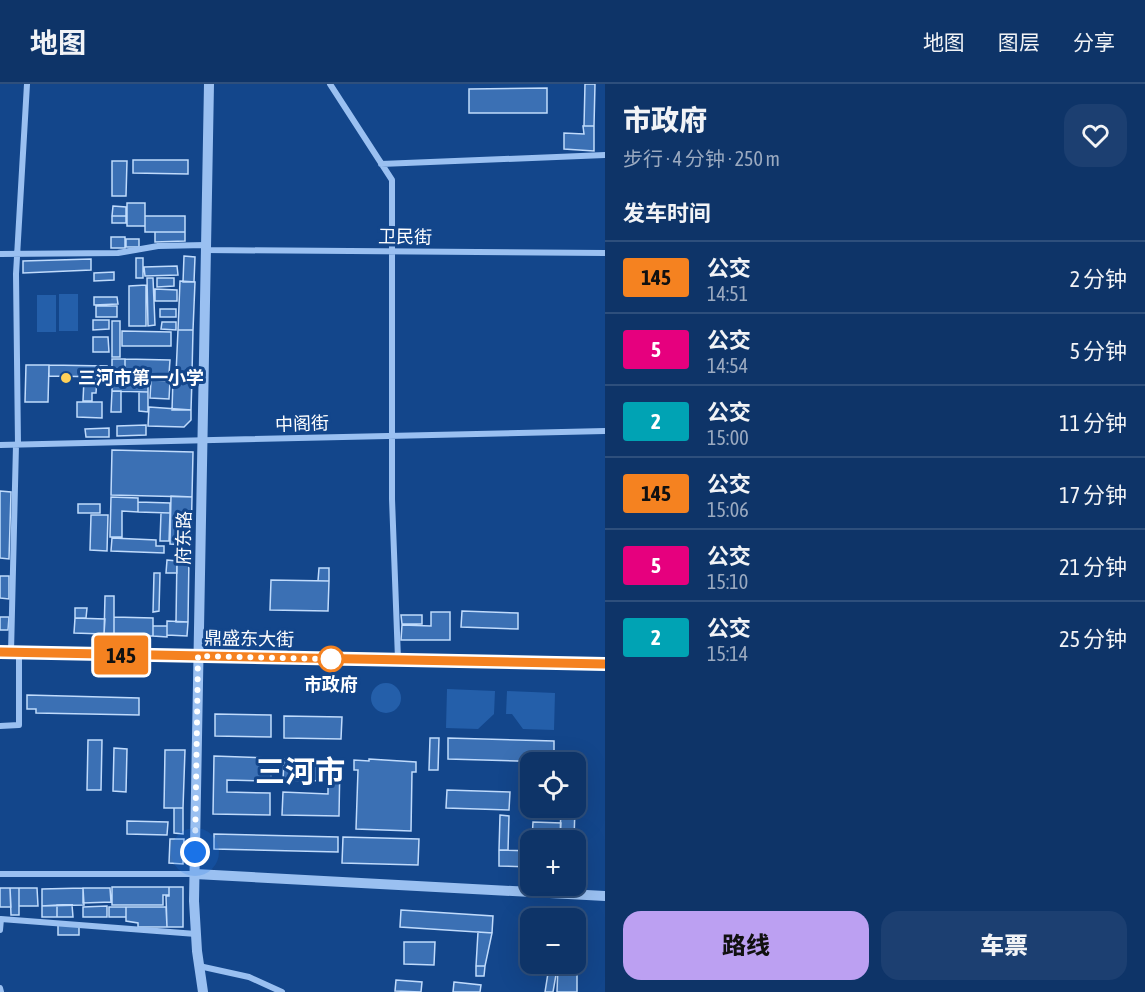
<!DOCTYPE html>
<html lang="zh">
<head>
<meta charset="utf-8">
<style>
	body { margin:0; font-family:"Asap Condensed","Noto Sans SC",sans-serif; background:#1c3f71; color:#f1f3f6; height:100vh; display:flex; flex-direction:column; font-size:22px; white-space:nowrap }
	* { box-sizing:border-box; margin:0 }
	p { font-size:20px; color:#9baac0 }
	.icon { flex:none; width:33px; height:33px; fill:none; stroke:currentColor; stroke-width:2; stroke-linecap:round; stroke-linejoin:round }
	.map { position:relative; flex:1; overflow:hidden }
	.details { display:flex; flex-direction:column; background:#0e3468; width:540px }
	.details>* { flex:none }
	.badge { padding:0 12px; border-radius:4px; font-size:21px; line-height:39px }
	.controls { position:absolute; left:520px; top:668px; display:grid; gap:12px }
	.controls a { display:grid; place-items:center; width:66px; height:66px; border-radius:12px; background:#0e3468; box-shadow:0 6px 24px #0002,0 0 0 2px #2e4f7c; font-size:30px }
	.you { position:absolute; width:30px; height:30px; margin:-15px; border:4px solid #fff; border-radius:50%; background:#1a73e8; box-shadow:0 0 0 9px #1a73e833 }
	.map>.badge { position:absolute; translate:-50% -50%; box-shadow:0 0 0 3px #fff }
	h2 { padding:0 18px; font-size:22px; line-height:54px }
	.round { display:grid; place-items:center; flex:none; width:63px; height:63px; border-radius:18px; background:#1c3f71 }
	.headline { display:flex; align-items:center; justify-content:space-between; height:102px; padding:0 18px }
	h1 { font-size:28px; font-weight:800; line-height:45px }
	.button { display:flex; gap:12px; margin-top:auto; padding:12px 18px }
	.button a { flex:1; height:69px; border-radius:18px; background:#bca0f2; color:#111; font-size:24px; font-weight:800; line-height:69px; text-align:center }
	.button a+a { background:#1c3f71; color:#f1f3f6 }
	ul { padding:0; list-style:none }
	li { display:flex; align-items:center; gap:18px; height:72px; padding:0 18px; border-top:2px solid #2e4f7c }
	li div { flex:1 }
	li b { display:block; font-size:22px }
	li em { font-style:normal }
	li .badge { min-width:66px; font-weight:700; text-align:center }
	header { display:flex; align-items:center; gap:36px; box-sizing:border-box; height:84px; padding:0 30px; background:#0e3468; border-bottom:2px solid #2e4f7c }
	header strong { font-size:28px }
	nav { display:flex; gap:33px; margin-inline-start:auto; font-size:21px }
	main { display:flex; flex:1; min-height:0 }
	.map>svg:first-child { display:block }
</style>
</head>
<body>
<header>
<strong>地图</strong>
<nav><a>地图</a><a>图层</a><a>分享</a></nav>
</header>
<main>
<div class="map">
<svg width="605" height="908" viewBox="0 0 605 908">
	<rect width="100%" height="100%" fill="#13468b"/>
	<path fill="#245faa" d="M59,210H78V247H59Z
		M37,211H56V248H37Z
		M371 614a15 15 0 1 1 30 0a15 15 0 1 1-30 0Z
		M447,605L495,607L494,630L478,645L446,644Z
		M507,607L555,609L554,646L523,645L512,630H506Z"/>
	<path fill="#3b70b4" stroke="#c0dbfc" stroke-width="1.5" d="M585,0H595L594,42H584Z
		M547,4V29H469V5Z
		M583,42H594V67L564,65V49L584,50Z
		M133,76H188V90L133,89Z
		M112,77H127L126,112H112Z
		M127,119H145V142H127Z
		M113,122L126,123V132H112Z
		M112,132H126V139H112Z
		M145,132H185V148H145Z
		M155,148H185V157L155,158Z
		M111,153H125V164H111Z
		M126,155H139V163H126Z
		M184,172L195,173L194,198H183Z
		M136,174H143V194H136Z
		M91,175V186L23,189V177Z
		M177,182L178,191L145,192L144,183Z
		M114,188V196L94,197V189Z
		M147,194H153L155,241L148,242Z
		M157,194H174V202L157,203Z
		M180,197L195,198L193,246H178Z
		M146,201V242H129V202Z
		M155,205L177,206V217H155Z
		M94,213H117L118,220L94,221Z
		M96,222H117V233H96Z
		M160,225H176V233H160Z
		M93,236H109V245L93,246Z
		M112,237H120V273H112Z
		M162,238H176V246L161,245Z
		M178,246H193L192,290H176Z
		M122,247L171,248V262H122Z
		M93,253H108L109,268H93Z
		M112,275H125V289H112Z
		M125,275L170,276L169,290L125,289Z
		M26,281H49L48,318H25Z
		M49,281L107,282L106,293L49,292Z
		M112,293H148V308L112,307Z
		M173,294H192L191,326H172Z
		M84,295H97L96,309H92V317H83Z
		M151,296L170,297L169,315L150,314Z
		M112,307H121V328H111Z
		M139,308H148V328L139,327Z
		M77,318H102V334L77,333Z
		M149,323L191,326V336L184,343L148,342Z
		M146,341V351L117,352V342Z
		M109,344V353H86L85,345Z
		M112,366L193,368L192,413L111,411Z
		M0,407L11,408L9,475L0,474Z
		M171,412L192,413L191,461L170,460Z
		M111,413L138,414V428L122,427V453H110Z
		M138,418L170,419V429L138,428Z
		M78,420H100V429H78Z
		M161,429H170L169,457H160Z
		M91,431H108L107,467L90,466Z
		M112,454L156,456V462H164V469L111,467Z
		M177,471L189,472L188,538H176Z
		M167,476L177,477V489H166Z
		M319,484H329V497H318Z
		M154,489H160L159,527L153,528Z
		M0,492H9V515L0,514Z
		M271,496L329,497L328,527L270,526Z
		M105,512H114V552H104Z
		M75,524H87L86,534H75Z
		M462,527L518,529V545L461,543Z
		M431,528H450V556H401L402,541L431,542Z
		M401,531H422V540H402Z
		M0,533H9L8,546H0Z
		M114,533L153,534V552H114Z
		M75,534L105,535L104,550L74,549Z
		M167,537L188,538L187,552L167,551Z
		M153,542H167V553L153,552Z
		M27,611L139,614V631L36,629V625H27Z
		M215,630L271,631V653L215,652Z
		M284,632L342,633L341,655L284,654Z
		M430,654H439L438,686H429Z
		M448,654L554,657V678L448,675Z
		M88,656H102L101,706H87Z
		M114,664L127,665L126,708L113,707Z
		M165,666H185L183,724H164Z
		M214,672L271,674V697L227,696V708L270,709V731L213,730Z
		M284,675L340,676L339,732L282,731L283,708L328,710V697L283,696Z
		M369,675L416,678V688H412L411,747L356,745L358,686H354V676L369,677Z
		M447,706L510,708L509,726L446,724Z
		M561,723H575L574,756H560Z
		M174,724H183V750L174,749Z
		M500,731L509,732L508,766H499Z
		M127,737L168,738L167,751L127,750Z
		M533,738L561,739L560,756H532Z
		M214,750L338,753V768L214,765Z
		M343,753L419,755L418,781L342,779Z
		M170,755H184L183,780L169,779Z
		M499,766L531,767V783L499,782Z
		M112,803H169V811H163V821H112Z
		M169,803H183V843H167L166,812H169Z
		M0,804H10L11,823H0Z
		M10,804H19V831H11Z
		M19,804H37L38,822H19Z
		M83,804L84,821L42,822V805Z
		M83,804H110L111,818L83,819Z
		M57,821V833H42V822Z
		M57,821H72L73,833H57Z
		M107,822V833H83V823Z
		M109,823H126V833H109Z
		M126,823H166L167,843H138V839L126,837Z
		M401,826L493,832L492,849L400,843Z
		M576,836H578L577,883L558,882V879H576Z
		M58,841L79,842V851H58Z
		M478,848L492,849L485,882H476Z
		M404,858H435L434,881L404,880Z
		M476,882H485L484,892H476Z
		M558,882L577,883V908H557Z
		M549,883L557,885L553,908H545Z
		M396,896L422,898L421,908L395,907Z
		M454,898L481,901L480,908H453Z"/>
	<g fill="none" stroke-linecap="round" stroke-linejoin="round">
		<path stroke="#9ac0f1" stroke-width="6" d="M330,0L392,96V415L398,575
			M381,80L605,71
			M205,166L605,169
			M0,170L118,169L158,162L205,161
			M0,361L605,347
			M18,361L16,190L27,0
			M11,568L16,361
			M0,642L19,641V569
			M0,790H195
			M0,846L1,835L196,850
			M199,882L249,893L282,908
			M0,904L1,908"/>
		<path stroke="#9ac0f1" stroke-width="10" d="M195,790L605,812
			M203,908L197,867L194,817L209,0"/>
		<path stroke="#c8defb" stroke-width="12" d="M0,568L605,580"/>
	</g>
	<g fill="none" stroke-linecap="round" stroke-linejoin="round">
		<g stroke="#fff" stroke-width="14">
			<path id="line" d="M0,568L605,580"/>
		</g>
		<use href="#line" stroke="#f58220" stroke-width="9"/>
		<path stroke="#fff" stroke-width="6" stroke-dasharray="0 10.8" d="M195,768L198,572L331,575"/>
	</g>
	<circle fill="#ffd159" stroke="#13468b" stroke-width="2" cx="66" cy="294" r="6"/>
	<circle fill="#fff" stroke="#f58220" stroke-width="3" cx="331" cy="575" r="12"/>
	<g text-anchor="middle" stroke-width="6" stroke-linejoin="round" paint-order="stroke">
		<g font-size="18" fill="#fff" stroke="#13468b">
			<text transform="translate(405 153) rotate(1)" y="6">卫民街</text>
			<text transform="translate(302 340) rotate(-2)" y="6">中阁街</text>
			<text transform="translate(184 454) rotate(-89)" y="6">府东路</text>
			<text transform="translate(249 555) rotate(1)" y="6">鼎盛东大街</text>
		</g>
		<g font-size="18" font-weight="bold" fill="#fff" stroke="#13468b" text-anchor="start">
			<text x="78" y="300">三河市第一小学</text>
		</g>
		<g font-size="18" font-weight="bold" fill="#fff" stroke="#13468b">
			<text x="331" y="607">市政府</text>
		</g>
		<g font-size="30" font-weight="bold" fill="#fff" stroke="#13468b">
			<text x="300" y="698">三河市</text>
		</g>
	</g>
</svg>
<div class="controls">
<a><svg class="icon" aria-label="locate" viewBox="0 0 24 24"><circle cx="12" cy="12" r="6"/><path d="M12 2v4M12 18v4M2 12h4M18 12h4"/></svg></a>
<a>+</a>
<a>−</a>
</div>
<div class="you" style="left:195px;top:768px"></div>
<b class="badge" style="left:121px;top:571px;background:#f58220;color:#111">145</b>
</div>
<section class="details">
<div class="headline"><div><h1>市政府</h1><p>步行 · 4 分钟 · 250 m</p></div><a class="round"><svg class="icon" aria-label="heart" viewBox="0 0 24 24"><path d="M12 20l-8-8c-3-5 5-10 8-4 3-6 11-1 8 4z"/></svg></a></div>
<h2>发车时间</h2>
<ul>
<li><span class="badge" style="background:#f58220;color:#111">145</span><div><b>公交</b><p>14:51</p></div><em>2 分钟</em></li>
<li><span class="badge" style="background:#e6007e;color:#fff">5</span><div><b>公交</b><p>14:54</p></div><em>5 分钟</em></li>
<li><span class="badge" style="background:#00a3b4;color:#fff">2</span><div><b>公交</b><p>15:00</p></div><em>11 分钟</em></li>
<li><span class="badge" style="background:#f58220;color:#111">145</span><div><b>公交</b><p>15:06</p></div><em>17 分钟</em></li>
<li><span class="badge" style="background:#e6007e;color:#fff">5</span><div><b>公交</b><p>15:10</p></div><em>21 分钟</em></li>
<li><span class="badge" style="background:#00a3b4;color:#fff">2</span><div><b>公交</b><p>15:14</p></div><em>25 分钟</em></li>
</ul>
<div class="button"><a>路线</a><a>车票</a></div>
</section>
</main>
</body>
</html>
